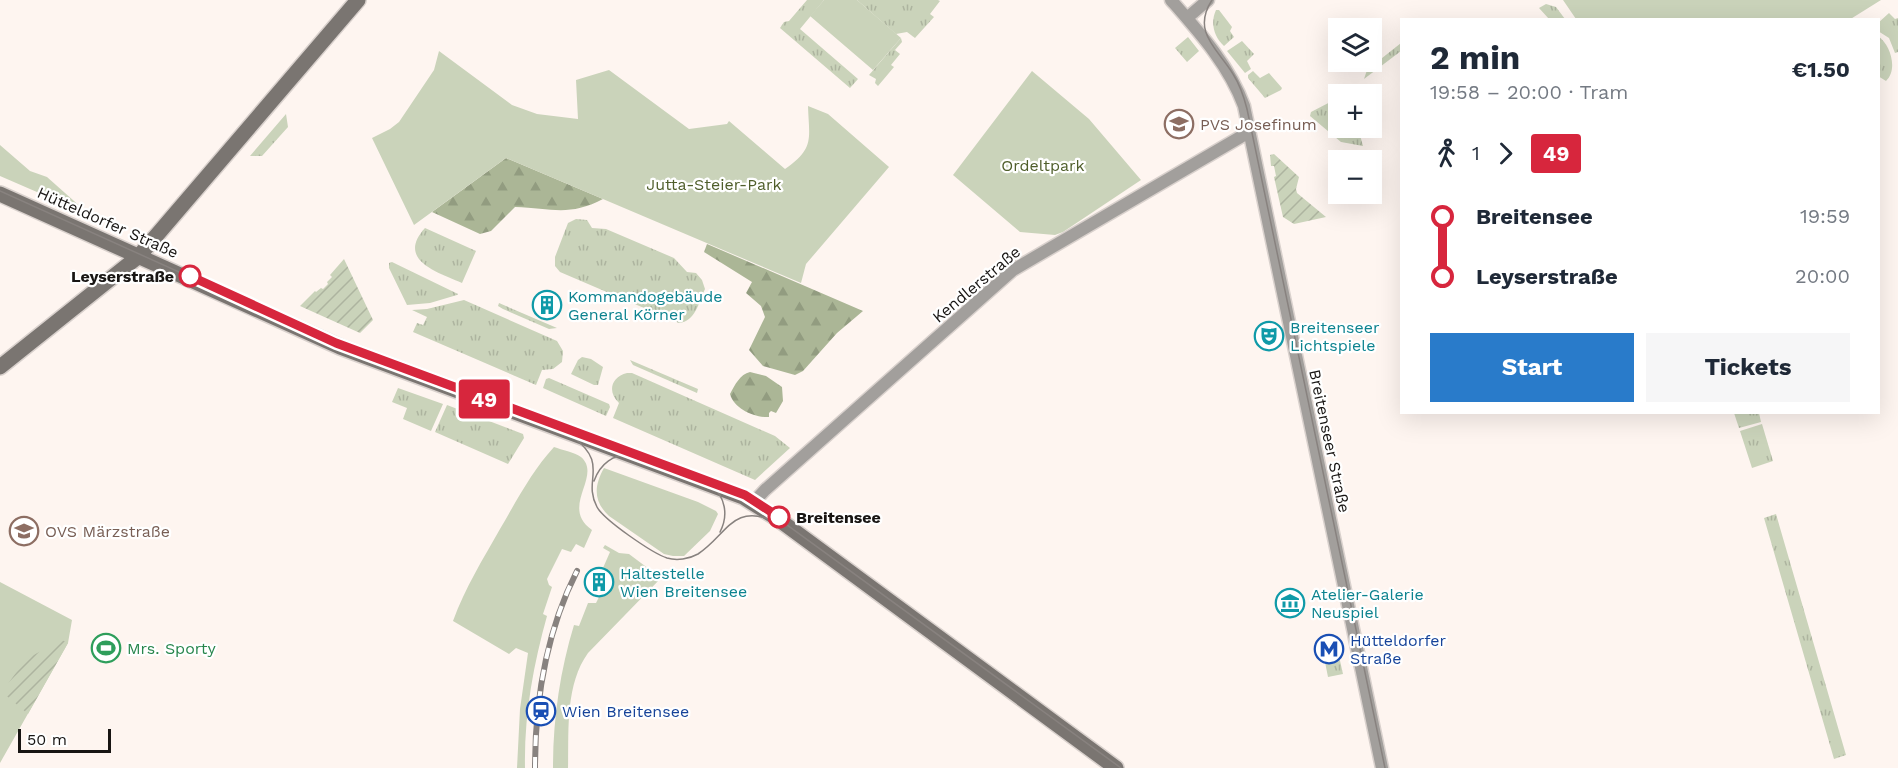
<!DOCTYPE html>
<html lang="en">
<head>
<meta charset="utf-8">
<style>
	body { margin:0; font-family:"Work Sans",sans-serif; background:#f6f6f7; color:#1f2937; height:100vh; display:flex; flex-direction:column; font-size:22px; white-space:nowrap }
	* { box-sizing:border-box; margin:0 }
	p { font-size:20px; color:#747a83 }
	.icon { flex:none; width:33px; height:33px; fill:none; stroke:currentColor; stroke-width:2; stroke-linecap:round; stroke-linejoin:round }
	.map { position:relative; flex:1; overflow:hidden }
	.drawer { position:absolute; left:1400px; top:18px; width:480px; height:396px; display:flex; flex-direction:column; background:#fff; border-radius:0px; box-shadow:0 6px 24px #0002 }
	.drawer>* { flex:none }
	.badge { padding:0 12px; border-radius:4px; font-size:21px; line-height:39px }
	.buttons { position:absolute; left:1328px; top:18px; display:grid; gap:12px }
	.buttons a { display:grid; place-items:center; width:54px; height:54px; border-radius:0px; background:#fff; box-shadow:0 6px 24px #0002; font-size:30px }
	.scale { position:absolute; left:18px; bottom:15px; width:93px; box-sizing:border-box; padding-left:6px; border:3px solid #181513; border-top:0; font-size:16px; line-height:21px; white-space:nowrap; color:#181513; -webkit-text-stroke:4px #fff; paint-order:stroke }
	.map>.badge { position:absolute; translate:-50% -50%; box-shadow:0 0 0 3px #fff }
	.legs { display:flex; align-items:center; gap:9px; height:66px; padding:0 30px; font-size:20px }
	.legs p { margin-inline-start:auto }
	.overview { display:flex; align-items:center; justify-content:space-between; height:102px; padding:0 30px }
	h1 { font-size:33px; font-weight:700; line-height:45px }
	.primary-button { display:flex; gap:12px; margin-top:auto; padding:12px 30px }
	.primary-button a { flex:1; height:69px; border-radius:0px; background:#297bca; color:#fff; font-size:24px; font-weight:700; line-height:69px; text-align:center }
	.primary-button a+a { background:#f6f6f7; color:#1f2937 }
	ul { padding:0 30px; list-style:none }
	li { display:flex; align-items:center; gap:21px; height:60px; font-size:22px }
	li i { display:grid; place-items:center; width:9px; height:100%; margin:0 8px; background:currentColor }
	li i::after { content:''; width:15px; height:15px; margin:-8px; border:4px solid; border-radius:50%; background:#fff }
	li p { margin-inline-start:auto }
	li:first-child i { background:linear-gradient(#0000 50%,currentColor 0) }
	li:last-child i { background:linear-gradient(currentColor 50%,#0000 0) }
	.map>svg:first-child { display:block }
</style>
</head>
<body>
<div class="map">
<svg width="1898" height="768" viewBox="0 0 1898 768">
	<defs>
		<pattern id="grass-tufts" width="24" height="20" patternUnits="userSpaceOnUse" patternTransform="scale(1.5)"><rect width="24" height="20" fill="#cad3ba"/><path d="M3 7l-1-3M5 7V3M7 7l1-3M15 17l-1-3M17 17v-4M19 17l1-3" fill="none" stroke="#adb49f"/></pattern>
		<pattern id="forest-firs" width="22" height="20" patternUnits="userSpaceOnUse" patternTransform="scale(1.5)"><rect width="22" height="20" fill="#abb696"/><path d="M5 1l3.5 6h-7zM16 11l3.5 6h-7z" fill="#929c80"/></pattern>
		<pattern id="garden-furrows" width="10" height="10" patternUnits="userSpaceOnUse" patternTransform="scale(1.5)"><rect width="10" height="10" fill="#cad3ba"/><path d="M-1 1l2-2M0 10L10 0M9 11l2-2" fill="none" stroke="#adb49f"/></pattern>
	</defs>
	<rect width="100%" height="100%" fill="#fef5f0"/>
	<path fill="url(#grass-tufts)" d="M807,0H824L800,29L858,79L850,88L780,28L784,22L789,21Z
		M857,0H938L940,1L930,14L934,17L915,38L907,32L896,34Z
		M1546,4L1556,7L1565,19H1549L1539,8Z
		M1216,10H1219L1232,27L1230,31L1234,37L1224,46C1214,37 1210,23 1216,10Z
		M1889,13L1895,19L1898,18V52L1895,53L1889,38L1878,31V23Z
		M1878,36C1891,45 1898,70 1886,81L1878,76Z
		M1188,37L1199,51L1187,62L1175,48Z
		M901,38L902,42L895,50L900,54L891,65L894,67L878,86L875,83L876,79L869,75Z
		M1242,41L1254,54L1247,61L1251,69L1245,73L1227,51Z
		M1401,43V51L1364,79L1367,70Z
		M1253,71L1260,78L1269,73L1282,88L1281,90L1265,98L1248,78V75Z
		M1338,98V128H1358L1363,146L1341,142L1310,116L1311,112Z
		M286,114L288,127L262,156H250Z
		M576,219L587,220L592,228L606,229L674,258L687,272L696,273L702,280L705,289C699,302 695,322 679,323L560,272L555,266V257L568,223Z
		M425,228L476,251L462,283C437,272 396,260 425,228Z
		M392,262L458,294L457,295L430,303L407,305L389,268V263Z
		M464,300L557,341L563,351L562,362L553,369L542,370L536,385L413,332L417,323L423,325L427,317L412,310L427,309Z
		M499,303L557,328L549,329L503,309L498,306Z
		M582,357L591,359L603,367L598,385H594L571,374L578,360Z
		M630,360L698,389L697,393L633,365Z
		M627,373H632L775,436L790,448L755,480L613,418L619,403C607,392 611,377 627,373Z
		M549,378L609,404L610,407L606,416L543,388L546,379Z
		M398,388L443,404L431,431L403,419L407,408L392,402Z
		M447,405L523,434L524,438L508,464L435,432Z
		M1734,413H1759L1761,422L1739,428Z
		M1762,424L1773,461L1752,468L1740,431Z
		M1776,514L1846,755L1834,759L1764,518Z
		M1334,634L1343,674L1328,677L1320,637Z"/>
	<path fill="url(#forest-firs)" d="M506,158L603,199C569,217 551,208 515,207L491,231L480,234L432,212Z
		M707,244L863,311L837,333L803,371L795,375L763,366L749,350L765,317L761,306L746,293L752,282L704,252Z
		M750,372L766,376L782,387L783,401L776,413L771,411L769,413V417C755,418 734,409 730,394C735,385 740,374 750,372Z"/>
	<path fill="#cad3ba" d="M824,0H857L901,38L873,70L810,16Z
		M1563,0H1881L1849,20L1576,19Z
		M439,51L512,105L537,114L578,119L576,80L609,70L689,129L727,124L729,121L785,169C815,148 809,139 808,106L828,114L889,167L806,264L801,283L506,158L414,225L372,138L390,129L399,122L434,70Z
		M1032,71L1089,119L1141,180L1063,232L1055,235L1020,232L953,175Z
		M0,145L30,171L47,177L83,209V212L0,176Z
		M554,447C562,450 574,452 581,457C603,476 559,507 592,530L584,548L576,544L571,552L562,549L547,579L549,585L552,587L543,614L547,616C533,666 524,716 525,768H517L520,709L528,653L516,648L509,654L453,621C465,588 483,559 500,529C517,500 532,471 554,447Z
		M604,468L698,502L716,511L718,514L710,531L684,556H673L664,554L609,516C593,501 594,486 604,468Z
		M605,545L619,553L629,554L661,578L588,653C565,685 569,730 568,768H553C553,719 560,671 574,625L579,626L588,603H596L611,573L603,568L610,552L603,548Z
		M0,582L72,620L68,643L0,763Z"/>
	<path fill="url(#garden-furrows)" d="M1274,154L1299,177L1296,189L1297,193L1326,217L1294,224L1283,217L1274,177L1276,176L1274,166H1271L1270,155Z
		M344,259L373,320L360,333L300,306L315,291L316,292L321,288L323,289L328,284L327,282L332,277L330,275Z
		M62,640L68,643L28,714L2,692L26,659Z"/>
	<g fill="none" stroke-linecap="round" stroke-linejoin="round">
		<g stroke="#d9d1cd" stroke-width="15">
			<path id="tertiary" d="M1171,0C1199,32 1229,65 1244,106L1382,768
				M1187,18L1208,0
				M753,503L765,490L1013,270L1249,132"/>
		</g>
		<g stroke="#d9d1cd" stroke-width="18">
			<path id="secondary" d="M0,194L340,347L743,497L778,519L1116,768
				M0,367L139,256L358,0"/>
		</g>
		<use href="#tertiary" stroke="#a29f9c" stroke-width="12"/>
		<use href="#secondary" stroke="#7a7571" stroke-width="15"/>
		<path stroke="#88827f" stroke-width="1.5" d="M1212,0C1191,32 1218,49 1233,74C1240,85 1244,97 1247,109L1385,768
			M0,191L336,343L750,498L1121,768
			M573,437C610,465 582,479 597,507C604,520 652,553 667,558C677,561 689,559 698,554C727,535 732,503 774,521
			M594,481C600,464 614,453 632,455
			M711,484C725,497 729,515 720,532"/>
		<g stroke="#88827f" stroke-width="6">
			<path id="rail" d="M535,768C535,701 546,632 577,571"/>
		</g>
		<use href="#rail" stroke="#fff" stroke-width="4" stroke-dasharray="11" stroke-linecap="butt"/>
	</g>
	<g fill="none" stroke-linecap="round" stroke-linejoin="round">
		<g stroke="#fff" stroke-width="14">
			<path id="line-1" d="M190,276L336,343L745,495L779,517"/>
		</g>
		<use href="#line-1" stroke="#d7263d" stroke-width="9"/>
	</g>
	<defs>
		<g id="school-ring" transform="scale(1.5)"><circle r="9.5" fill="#fff" stroke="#8d6e63" stroke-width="1.5"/><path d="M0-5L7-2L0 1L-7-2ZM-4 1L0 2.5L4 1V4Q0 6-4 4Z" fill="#8d6e63"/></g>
		<g id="building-ring" transform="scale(1.5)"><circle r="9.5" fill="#fff" stroke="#0f9aa8" stroke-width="1.5"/><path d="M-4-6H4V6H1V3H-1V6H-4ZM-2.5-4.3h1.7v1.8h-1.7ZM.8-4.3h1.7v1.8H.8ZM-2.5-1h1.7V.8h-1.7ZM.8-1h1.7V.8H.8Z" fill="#0f9aa8"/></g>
		<g id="theatre-ring" transform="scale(1.5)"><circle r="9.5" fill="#fff" stroke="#0f9aa8" stroke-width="1.5"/><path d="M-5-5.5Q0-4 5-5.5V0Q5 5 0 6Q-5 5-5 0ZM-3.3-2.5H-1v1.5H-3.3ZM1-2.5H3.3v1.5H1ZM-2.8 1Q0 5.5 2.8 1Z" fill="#0f9aa8"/></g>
		<g id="museum-ring" transform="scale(1.5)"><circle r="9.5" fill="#fff" stroke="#0f9aa8" stroke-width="1.5"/><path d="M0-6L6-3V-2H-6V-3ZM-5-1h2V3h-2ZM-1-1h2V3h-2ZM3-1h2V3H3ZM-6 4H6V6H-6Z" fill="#0f9aa8"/></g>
		<g id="stadium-ring" transform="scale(1.5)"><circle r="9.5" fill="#fff" stroke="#2e9e5b" stroke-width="1.5"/><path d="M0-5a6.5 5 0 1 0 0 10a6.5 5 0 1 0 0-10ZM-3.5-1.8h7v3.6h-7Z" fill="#2e9e5b"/></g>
		<g id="metro-ring" transform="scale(1.5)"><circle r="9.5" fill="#fff" stroke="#1a4fb4" stroke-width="1.5"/><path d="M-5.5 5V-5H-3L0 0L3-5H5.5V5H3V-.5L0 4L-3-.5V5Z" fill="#1a4fb4"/></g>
		<g id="station-ring" transform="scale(1.5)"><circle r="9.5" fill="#fff" stroke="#1a4fb4" stroke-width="1.5"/><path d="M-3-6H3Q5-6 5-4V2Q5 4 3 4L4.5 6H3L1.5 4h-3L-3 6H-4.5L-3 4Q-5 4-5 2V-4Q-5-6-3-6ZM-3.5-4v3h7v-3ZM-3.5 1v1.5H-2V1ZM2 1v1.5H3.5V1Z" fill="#1a4fb4"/></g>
	</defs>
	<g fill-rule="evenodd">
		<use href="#school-ring" x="1179" y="124"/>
		<use href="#building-ring" x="547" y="305"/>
		<use href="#theatre-ring" x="1269" y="336"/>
		<use href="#school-ring" x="24" y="531"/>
		<use href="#building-ring" x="599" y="582"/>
		<use href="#museum-ring" x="1290" y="603"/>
		<use href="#stadium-ring" x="106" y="648"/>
		<use href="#metro-ring" x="1329" y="649"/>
		<use href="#station-ring" x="541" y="711"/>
	</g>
	<g fill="#fff" stroke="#d7263d" stroke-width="3">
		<circle cx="190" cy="276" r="10"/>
		<circle cx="779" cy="517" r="10"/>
	</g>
	<g text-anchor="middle" stroke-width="4.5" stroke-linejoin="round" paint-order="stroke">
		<g font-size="16" fill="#785e54" stroke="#fff" text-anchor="start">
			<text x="1200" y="130">PVS Josefinum</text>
			<text x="45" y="537">OVS Märzstraße</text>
		</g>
		<g font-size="16" fill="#4f5e2b" stroke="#fff">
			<text x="1043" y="171">Ordeltpark</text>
			<text x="714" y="190">Jutta-Steier-Park</text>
		</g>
		<g font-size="16" fill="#181513" stroke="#fff">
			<text transform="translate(108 222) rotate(24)" y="6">Hütteldorfer Straße</text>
			<text transform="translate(976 284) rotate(-40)" y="6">Kendlerstraße</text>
			<text transform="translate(1330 441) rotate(78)" y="6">Breitenseer Straße</text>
		</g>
		<g font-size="16" font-weight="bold" fill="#181513" stroke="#fff" text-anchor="end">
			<text x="174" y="282">Leyserstraße</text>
			<text x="796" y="523" text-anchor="start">Breitensee</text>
		</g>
		<g font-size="16" fill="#0d838f" stroke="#fff" text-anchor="start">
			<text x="568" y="302">Kommandogebäude<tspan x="568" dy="18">General Körner</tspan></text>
			<text x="1290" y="333">Breitenseer<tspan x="1290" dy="18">Lichtspiele</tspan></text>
			<text x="620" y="579">Haltestelle<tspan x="620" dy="18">Wien Breitensee</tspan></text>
			<text x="1311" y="600">Atelier-Galerie<tspan x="1311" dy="18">Neuspiel</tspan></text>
		</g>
		<g font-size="16" fill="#164399" stroke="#fff" text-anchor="start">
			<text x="1350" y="646">Hütteldorfer<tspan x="1350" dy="18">Straße</tspan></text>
			<text x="562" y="717">Wien Breitensee</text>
		</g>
		<g font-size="16" fill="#27864d" stroke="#fff" text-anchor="start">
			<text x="127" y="654">Mrs. Sporty</text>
		</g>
	</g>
</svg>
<div class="buttons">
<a><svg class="icon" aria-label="layers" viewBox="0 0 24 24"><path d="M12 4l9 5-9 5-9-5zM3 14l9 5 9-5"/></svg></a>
<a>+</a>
<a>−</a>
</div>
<div class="scale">50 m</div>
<b class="badge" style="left:484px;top:399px;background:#d7263d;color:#fff">49</b>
<section class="drawer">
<div class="overview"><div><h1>2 min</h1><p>19:58 – 20:00 · Tram</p></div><b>€1.50</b></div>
<div class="legs"><svg class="icon" aria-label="walk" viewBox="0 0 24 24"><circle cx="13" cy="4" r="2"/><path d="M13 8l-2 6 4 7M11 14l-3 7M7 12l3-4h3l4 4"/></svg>1<svg class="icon" aria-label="forward" viewBox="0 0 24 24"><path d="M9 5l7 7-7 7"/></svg><b class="badge" style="background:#d7263d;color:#fff">49</b></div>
<ul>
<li><i style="color:#d7263d"></i><b>Breitensee</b><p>19:59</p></li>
<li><i style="color:#d7263d"></i><b>Leyserstraße</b><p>20:00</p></li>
</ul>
<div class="primary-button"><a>Start</a><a>Tickets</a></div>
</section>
</div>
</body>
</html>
